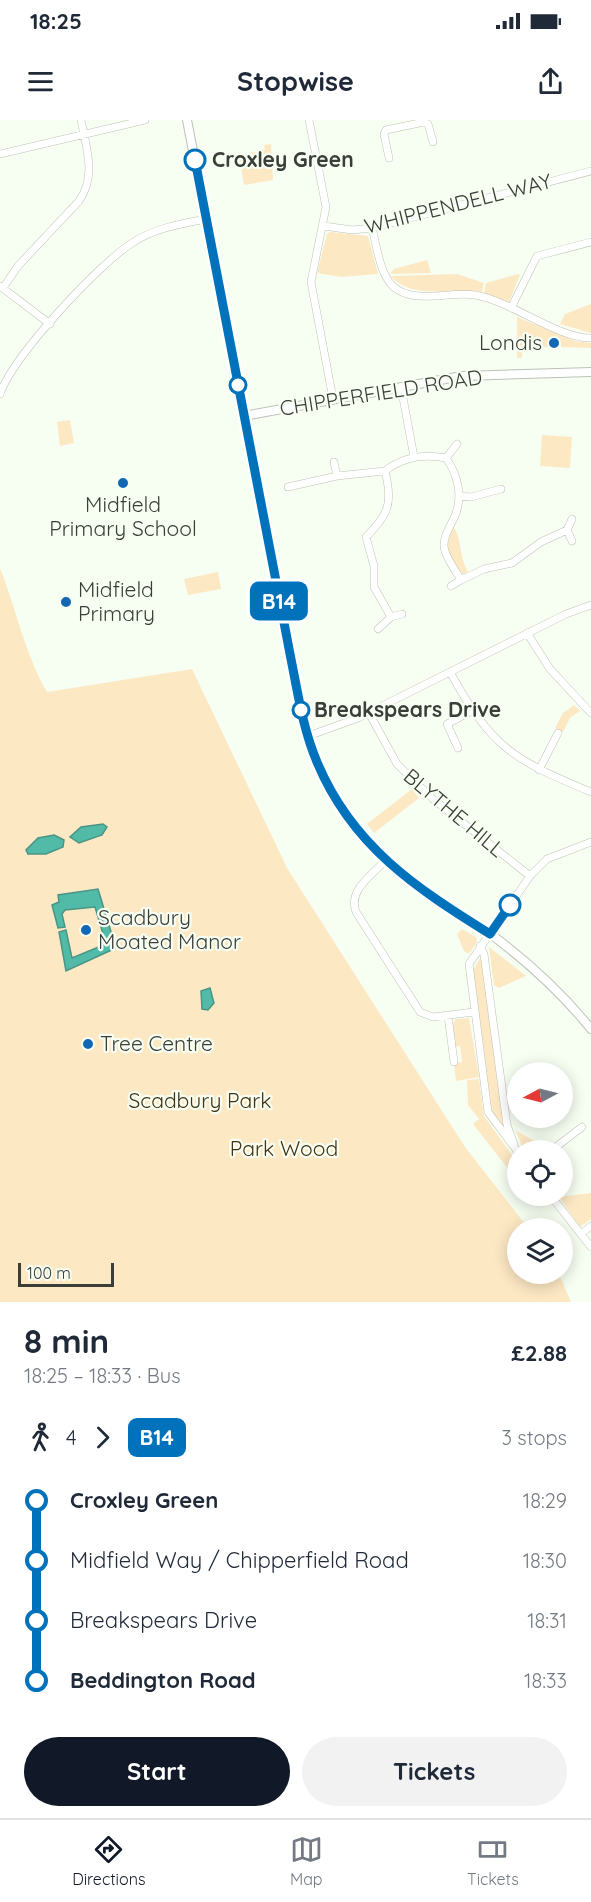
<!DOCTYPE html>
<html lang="en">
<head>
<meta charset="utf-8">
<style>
	body { margin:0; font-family:Quicksand,sans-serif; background:#f2f2f3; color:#1f2937; height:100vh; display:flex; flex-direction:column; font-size:22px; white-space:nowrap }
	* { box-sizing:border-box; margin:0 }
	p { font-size:20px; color:#747a83 }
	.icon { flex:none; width:33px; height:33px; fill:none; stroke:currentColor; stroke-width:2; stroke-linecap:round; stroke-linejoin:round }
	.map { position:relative; height:1182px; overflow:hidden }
	.details { display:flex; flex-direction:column; background:#fff; flex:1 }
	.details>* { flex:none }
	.badge { padding:0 12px; border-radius:9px; font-size:21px; line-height:39px }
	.needle { width:39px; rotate:263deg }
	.tools { position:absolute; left:507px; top:942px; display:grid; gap:12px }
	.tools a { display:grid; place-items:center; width:66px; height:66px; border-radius:50%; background:#fff; box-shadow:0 3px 15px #0003; font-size:30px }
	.scale { position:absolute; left:18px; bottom:15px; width:96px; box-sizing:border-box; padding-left:6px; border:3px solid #3b3d39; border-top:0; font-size:16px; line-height:21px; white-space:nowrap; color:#3b3d39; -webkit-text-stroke:4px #f7fef2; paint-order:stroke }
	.map>.badge { position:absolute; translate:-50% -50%; box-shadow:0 0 0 3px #fff }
	.legs { display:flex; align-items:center; gap:9px; height:66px; padding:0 24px; font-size:20px }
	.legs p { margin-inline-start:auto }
	.summary { display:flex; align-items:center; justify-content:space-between; height:102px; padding:0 24px }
	h1 { font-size:33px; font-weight:700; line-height:45px }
	.cta { display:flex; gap:12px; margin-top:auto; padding:12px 24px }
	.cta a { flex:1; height:69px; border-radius:36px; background:#111827; color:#fff; font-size:24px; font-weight:700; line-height:69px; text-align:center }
	.cta a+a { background:#f2f2f3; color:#1f2937 }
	ul { padding:0 24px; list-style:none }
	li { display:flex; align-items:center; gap:21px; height:60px; font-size:22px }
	li i { display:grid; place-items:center; width:9px; height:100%; margin:0 8px; background:currentColor }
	li i::after { content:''; width:15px; height:15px; margin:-8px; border:4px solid; border-radius:50%; background:#fff }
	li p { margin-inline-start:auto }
	li:first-child i { background:linear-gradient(#0000 50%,currentColor 0) }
	li:last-child i { background:linear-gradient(currentColor 50%,#0000 0) }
	.status { display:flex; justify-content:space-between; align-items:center; height:42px; padding:0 30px; background:#fff; direction:ltr }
	.status svg { height:16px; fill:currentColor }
	header { display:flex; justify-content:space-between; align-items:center; height:78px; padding:0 24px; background:#fff; font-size:27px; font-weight:700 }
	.tab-bar { display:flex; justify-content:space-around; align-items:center; height:84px; border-top:2px solid #e0e1e3; background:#fff; font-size:16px; color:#747a83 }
	.tab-bar a { display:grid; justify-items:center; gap:3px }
	.tab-bar .on { color:#111827 }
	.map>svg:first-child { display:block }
</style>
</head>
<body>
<div class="status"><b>18:25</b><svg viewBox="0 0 49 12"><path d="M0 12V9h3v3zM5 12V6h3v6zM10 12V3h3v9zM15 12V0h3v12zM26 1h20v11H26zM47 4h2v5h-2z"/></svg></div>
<header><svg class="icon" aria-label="menu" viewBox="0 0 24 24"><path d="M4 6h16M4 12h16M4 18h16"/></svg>Stopwise<svg class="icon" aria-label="share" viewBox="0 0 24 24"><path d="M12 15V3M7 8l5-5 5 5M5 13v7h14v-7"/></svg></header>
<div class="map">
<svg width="591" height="1182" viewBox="0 0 591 1182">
	<rect width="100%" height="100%" fill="#f7fef2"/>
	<path fill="#fde8c4" d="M271,24L273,60L244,65L239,35L265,30L264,25Z
		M330,112L368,116L378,154L341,157L317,153L327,114Z
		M427,140L431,153L390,154L394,149Z
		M457,154L484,163L482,172C453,168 411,180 391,156Z
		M518,154L520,155L509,182L484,173L486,163Z
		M591,184V213L560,204L565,194Z
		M517,197L575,221L591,223V228L561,227L560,218H548V227H522V238H517Z
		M70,300L74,323L60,326L57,302Z
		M542,315L572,317L570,348L540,346Z
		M452,404C463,420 458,434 468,452L463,454L459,453L447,429Z
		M0,448C16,489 25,534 47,572L192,549L287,748L465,1027L528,1108H518V1154H559L571,1182H0Z
		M218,452L221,469L188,475L184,459Z
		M574,585L580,591L570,598L563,612L555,608L563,593Z
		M412,669L419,678L374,713L367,704Z
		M462,809L476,817L477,822L469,834L464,831L457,814Z
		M489,827L525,855L526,856L499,868L494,865Z
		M482,835L508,1016L490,992L473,850Z
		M469,898L479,957L456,961L454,943L462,942L460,926L454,927L452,905L456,899Z
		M479,959L484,996L517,1042L509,1050L473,1004L479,999L468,985L467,960Z
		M515,1010L547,1028L524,1030Z
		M591,1073V1099L580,1107L559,1077Z"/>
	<path fill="#51bba7" stroke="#4a9586" stroke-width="1.5" d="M103,704L107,707L102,715L79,723L70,717L81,707Z
		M54,715L64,720L63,727L46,734H28L26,730L38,718Z
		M98,769L116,828L66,851L59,812L66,810L72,838L106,824L95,787L65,790L62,794L65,807L58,808L52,785L59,782L58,775Z
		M210,868L214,883L208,890L202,889L201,871Z"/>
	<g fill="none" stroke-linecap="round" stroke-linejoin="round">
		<g stroke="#bcc2b7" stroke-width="8">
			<path id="minor" d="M309,0L326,87L311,162L333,279
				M0,34L145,0
				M389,38L384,14L386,10L424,2L428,4L433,22
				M324,106L352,110L372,108L591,51
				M372,108C377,126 380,160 398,170C419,183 452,171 475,175C511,181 557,218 591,218
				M0,166L50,204
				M3,168L18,146L79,81C97,56 86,27 81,0
				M511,188L537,136L591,122
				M401,267L414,337
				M0,274C13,236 98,145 132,123C155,108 180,104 206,99
				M446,338L457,324
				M334,342L337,356
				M288,367L337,356L385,351
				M459,376L471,377L501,369
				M567,410L572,421
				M461,460L484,449L512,443L541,422L567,410L572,399
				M391,497L374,467V446L366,417C389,394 393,383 385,351C403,337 424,334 446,338C458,355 463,376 455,396C450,407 441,419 445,431C448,441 456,451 461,460L451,466
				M378,509L391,497L402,494
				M527,513L550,549L591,593
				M450,552C492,628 512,639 591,672
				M369,593L397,644L433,679L530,756
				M308,616L358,598L566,494L591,485
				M458,628L447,604L472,591
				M539,650L558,613
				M385,741C371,756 348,770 356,792L420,892L433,897L474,892
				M480,826L484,834L507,1005L514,1024
				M448,896L454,942
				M552,1030L582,1007
				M518,1032L488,992L469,844L530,756L547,739L591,722
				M551,1076L591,1127
				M581,1114L591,1106"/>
		</g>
		<g stroke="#bcc2b7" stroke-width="10">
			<path id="tertiary" d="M187,0L291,539C299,581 307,623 326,662C348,706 382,743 422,771C444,787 470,799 492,815C529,843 562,873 591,909
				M244,296L462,256L591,252"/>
		</g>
		<use href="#minor" stroke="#fff" stroke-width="7"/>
		<use href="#tertiary" stroke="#fff" stroke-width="8"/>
	</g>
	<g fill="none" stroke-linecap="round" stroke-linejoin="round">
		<g stroke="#fff" stroke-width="14">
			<path id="line-1" d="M195,40L291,539C298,574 303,609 317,642C352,726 416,768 490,814L510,785"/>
		</g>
		<use href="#line-1" stroke="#0072bc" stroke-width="9"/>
	</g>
	<g fill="#fff" stroke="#0072bc" stroke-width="3">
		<circle cx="195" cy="40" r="10"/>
		<circle cx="238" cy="265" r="8"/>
		<circle cx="301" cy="590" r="8"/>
		<circle cx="510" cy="785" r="10"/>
	</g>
	<g fill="#1167b4" stroke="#f7fef2" stroke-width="2">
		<circle cx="554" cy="223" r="6"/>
		<circle cx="123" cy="363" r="6"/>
		<circle cx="66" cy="482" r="6"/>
		<circle cx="86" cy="810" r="6"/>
		<circle cx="88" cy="924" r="6"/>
	</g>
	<g text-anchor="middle" stroke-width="4.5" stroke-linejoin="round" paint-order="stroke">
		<g font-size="21" font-weight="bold" fill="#3b3d39" stroke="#f7fef2" text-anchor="start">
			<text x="212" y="47">Croxley Green</text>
			<text x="314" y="597">Breakspears Drive</text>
		</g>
		<g font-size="21" fill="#3b3d39" stroke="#f7fef2">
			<text transform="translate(458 84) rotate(-14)" y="7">WHIPPENDELL WAY</text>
			<text transform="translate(381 273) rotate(-9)" y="7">CHIPPERFIELD ROAD</text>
			<text transform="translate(454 693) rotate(40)" y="7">BLYTHE HILL</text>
		</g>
		<g font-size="21" fill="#3b3d39" stroke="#f7fef2" text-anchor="start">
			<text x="542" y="230" text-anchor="end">Londis</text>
			<text x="123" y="392" text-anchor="middle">Midfield<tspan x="123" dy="24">Primary School</tspan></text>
			<text x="78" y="477">Midfield<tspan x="78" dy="24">Primary</tspan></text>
			<text x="98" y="805">Scadbury<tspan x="98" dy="24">Moated Manor</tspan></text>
			<text x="100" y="931">Tree Centre</text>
		</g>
		<g font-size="21" fill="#433211" stroke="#f7fef2">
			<text x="200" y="988">Scadbury Park</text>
			<text x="284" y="1036">Park Wood</text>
		</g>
	</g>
</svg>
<div class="tools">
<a><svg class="needle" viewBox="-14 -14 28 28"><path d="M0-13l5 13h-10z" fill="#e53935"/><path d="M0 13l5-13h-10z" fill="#747a83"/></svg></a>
<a><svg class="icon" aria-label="locate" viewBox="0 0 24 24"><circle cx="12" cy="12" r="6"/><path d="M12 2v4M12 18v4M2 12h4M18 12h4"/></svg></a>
<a><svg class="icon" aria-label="layers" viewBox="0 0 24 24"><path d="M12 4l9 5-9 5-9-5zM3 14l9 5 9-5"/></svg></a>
</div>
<div class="scale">100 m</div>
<b class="badge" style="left:279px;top:481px;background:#0072bc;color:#fff">B14</b>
</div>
<section class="details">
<div class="summary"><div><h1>8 min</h1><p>18:25 – 18:33 · Bus</p></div><b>£2.88</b></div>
<div class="legs"><svg class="icon" aria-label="walk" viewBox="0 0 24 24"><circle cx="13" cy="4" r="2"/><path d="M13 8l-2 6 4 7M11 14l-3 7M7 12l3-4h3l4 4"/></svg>4<svg class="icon" aria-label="forward" viewBox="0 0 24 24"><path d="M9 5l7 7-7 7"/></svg><b class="badge" style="background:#0072bc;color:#fff">B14</b><p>3 stops</p></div>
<ul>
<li><i style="color:#0072bc"></i><b>Croxley Green</b><p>18:29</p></li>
<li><i style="color:#0072bc"></i><span>Midfield Way / Chipperfield Road</span><p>18:30</p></li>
<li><i style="color:#0072bc"></i><span>Breakspears Drive</span><p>18:31</p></li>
<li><i style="color:#0072bc"></i><b>Beddington Road</b><p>18:33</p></li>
</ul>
<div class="cta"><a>Start</a><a>Tickets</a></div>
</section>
<nav class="tab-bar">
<a class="on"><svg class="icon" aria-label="directions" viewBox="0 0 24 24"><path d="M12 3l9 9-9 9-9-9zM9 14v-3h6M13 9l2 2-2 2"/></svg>Directions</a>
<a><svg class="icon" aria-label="map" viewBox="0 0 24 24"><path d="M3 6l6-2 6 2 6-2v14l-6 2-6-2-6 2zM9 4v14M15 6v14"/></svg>Map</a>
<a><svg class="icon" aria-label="tickets" viewBox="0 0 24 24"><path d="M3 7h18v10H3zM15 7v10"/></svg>Tickets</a>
</nav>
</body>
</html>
